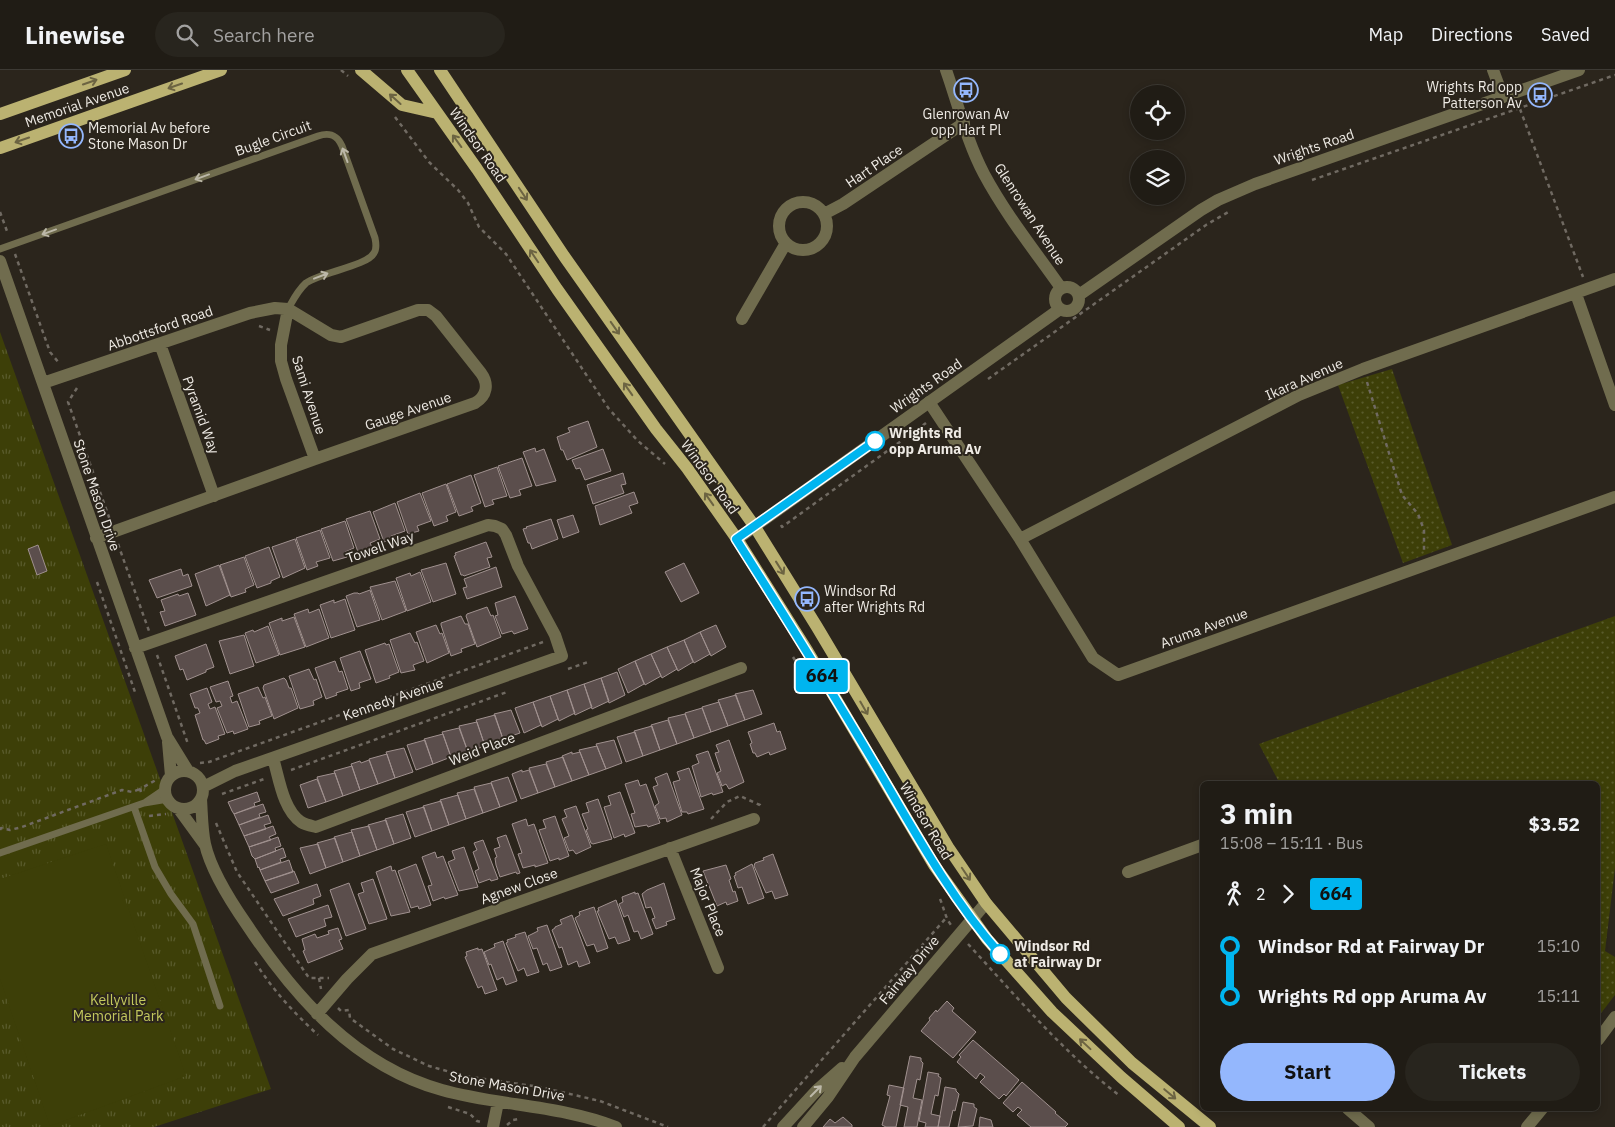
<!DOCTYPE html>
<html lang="en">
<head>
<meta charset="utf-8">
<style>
	body { margin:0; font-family:"IBM Plex Sans",sans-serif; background:#28251e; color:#f1f3f6; height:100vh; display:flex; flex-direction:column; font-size:19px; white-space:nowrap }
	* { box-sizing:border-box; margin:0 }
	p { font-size:16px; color:#a2a1a0 }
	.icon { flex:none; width:28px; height:28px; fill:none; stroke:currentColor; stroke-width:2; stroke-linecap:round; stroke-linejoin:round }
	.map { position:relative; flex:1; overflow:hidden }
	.side { position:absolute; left:1200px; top:711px; width:400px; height:330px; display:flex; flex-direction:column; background:#201c15; border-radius:8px; box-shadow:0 2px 8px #0003,0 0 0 1px #3d3a34 }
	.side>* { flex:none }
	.badge { padding:0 10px; border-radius:4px; font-size:18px; line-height:32px }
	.buttons { position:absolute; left:1130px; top:15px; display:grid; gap:10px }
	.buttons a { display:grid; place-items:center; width:55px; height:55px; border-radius:50%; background:#201c15; box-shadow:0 2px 8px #0003,0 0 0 1px #3d3a34; font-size:25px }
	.map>.badge { position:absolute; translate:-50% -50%; box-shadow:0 0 0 2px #fff }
	.legs { display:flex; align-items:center; gap:8px; height:55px; padding:0 20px; font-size:16px }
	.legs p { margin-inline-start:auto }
	.headline { display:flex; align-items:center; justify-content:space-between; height:85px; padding:0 20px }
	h1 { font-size:28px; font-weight:800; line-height:38px }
	.button { display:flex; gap:10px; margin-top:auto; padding:10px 20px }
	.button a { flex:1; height:58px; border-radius:30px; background:#94b7fd; color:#111; font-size:20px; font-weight:800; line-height:58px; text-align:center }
	.button a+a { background:#28251e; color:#f1f3f6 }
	ul { padding:0 20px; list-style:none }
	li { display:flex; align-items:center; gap:18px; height:50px; font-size:19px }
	li i { display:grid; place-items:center; width:8px; height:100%; margin:0 6px; background:currentColor }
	li i::after { content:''; width:12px; height:12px; margin:-6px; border:4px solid; border-radius:50%; background:#201c15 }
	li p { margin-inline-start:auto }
	li:first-child i { background:linear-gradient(#0000 50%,currentColor 0) }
	li:last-child i { background:linear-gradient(currentColor 50%,#0000 0) }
	header { display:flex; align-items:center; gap:30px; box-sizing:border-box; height:70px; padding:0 25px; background:#201c15; border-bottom:1px solid #3d3a34 }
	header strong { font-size:24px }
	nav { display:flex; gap:28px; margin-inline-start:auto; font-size:18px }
	.search { width:350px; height:45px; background:#28251e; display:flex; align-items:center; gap:12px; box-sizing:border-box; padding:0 18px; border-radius:28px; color:#a2a1a0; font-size:19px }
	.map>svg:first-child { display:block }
</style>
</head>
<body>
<header>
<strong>Linewise</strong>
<div class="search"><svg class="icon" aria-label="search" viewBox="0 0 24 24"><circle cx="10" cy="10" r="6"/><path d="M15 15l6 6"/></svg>Search here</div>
<nav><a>Map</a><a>Directions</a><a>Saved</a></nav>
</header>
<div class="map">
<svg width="1615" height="1057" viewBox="0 0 1615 1057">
	<defs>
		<pattern id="grass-dots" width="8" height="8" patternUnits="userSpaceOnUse" patternTransform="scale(1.25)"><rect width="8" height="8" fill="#3d3f08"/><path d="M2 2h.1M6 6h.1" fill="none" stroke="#595b2c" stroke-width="1.8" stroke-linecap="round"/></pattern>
		<pattern id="park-tufts" width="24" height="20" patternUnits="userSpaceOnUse" patternTransform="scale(1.25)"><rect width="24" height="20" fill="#3d3f08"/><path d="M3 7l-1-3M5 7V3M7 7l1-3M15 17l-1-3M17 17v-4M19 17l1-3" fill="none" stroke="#595b2c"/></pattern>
	</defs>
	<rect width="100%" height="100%" fill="#2b251c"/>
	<path fill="url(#grass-dots)" d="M1392,299L1452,475L1403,493L1338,315Z
		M1615,546V798L1605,881L1615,887V925L1598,947V714H1280L1259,674Z"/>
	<path fill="url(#park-tufts)" d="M0,262L271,1019L154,1057H0Z"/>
	<path fill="#3d3f08" d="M106,774L186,1006L50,1056L0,909V809Z"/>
	<path fill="#5b4e4c" stroke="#a0918f" d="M588,351L597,377L567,390L563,380H561L557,367L570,362L568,358Z
		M535,378L536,382L544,379L556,411L536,416L523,382Z
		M603,379L611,401L585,410L580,398L576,399L572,390Z
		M522,388L532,416L519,420L521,425L510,428L498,396Z
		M497,397L507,426L492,430L494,434L485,437L474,405Z
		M623,403L626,414L621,415L624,423L593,434L587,415Z
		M471,405L481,433L471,437L473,441L459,446L447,414Z
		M446,414L456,442L446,446L448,451L434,456L422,423Z
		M634,422L638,433L629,436L632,443L600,455L595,436Z
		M420,423L431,451L417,456L419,461L408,464L397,432Z
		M395,433L405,461L391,466L392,469L384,472L373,442Z
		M370,441L380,469L370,473L372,477L358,482L346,449Z
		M573,445L579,462L563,468L557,450Z
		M551,449L558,469L532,479L530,473H528L523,459L527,458L526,457Z
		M345,451L354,478L345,482L347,487L333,491L321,459Z
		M320,460L330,488L316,492L318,496L307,500L296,468Z
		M295,469L305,498L283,508L272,477Z
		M486,472L492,487L487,488L490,497L464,506L463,505H461L454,486L456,485L455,483Z
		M38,475L47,501L37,505L28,479Z
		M269,477L280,507L271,511V513L257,518L245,486Z
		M244,487L254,515L245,519L246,522L231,527L220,495Z
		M446,493L456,524L433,532L421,500Z
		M684,493L699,523L681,532L665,502Z
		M219,495L230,525L206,536L195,504Z
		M496,497L502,517L467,529L463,518L467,517L464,509Z
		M181,499L183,506L188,504L192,516L157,528L149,510Z
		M420,502L431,532L407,541L396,508L410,503L411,506Z
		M395,511L406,541L382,550L370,517Z
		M370,520L380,550L357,557L346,526L354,523H358L359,524Z
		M188,523L196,545L165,556L160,542L165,541L161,530L178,524L179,526Z
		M515,526L528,559L514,564L512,561L502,564L495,546L498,545L495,533Z
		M345,529L355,560L331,568L320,535L334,530V533Z
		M487,537L491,546L493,545L501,567L477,577L466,546L467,544Z
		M308,539L309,543L319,539L329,568L306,577L294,544Z
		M461,546L465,554H468L475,574L461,579L462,582L451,586L441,555V553Z
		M294,547L305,577L280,585L269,553L282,548V551Z
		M436,555L440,564L442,563L449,583L427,593L416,562Z
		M716,555L726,577L711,586L700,562Z
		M268,556L279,585L256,593L245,563L253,560L254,562Z
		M700,562L710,584L694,593L684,570Z
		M410,563L415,573L417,572L424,591L413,595L415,600L401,603L390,570Z
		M244,565L254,596L230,604L219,571Z
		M684,570L693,592L678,601L667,577Z
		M385,573L386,575L389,574L399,602L389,606L390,608L376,613L365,580Z
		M206,574L214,597L206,600V602L187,610L183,599L180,600L175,586Z
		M667,577L677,599L662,608L651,584Z
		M360,581L371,609L359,613L360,618L351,621L340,588Z
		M651,584L661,606L645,615L635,591Z
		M335,591L339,602L342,601L348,619L336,623L337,625L326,629L315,598Z
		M635,591L644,614L628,623L618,599Z
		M309,599L314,610L316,609L322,627L313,631L314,635L300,639L289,606Z
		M617,602L625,625L609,633L601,608Z
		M284,608L286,610L289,618H291L298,638L274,649L263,618L264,615Z
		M601,608L609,631L592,639L584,614Z
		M228,611L233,626L230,627L232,633L237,631L248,659L234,664L233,661L227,663L217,638L222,636L220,631L216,632L210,617Z
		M584,614L592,637L575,645L567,620Z
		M258,617L263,628L265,627L272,646L259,651L260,654L249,657L238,624Z
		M207,618L212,632L208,634L210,639L215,637L225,664L218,666L219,669L206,674L204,670H203L195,645L200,643L198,638H195L190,624Z
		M567,620L575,643L559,651L550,626Z
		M753,620L762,644L745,650L735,624Z
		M736,625L745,650L728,656L718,630Z
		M550,626L558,649L542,657L533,632Z
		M533,632L541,655L524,663L515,638Z
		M719,632L728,656L711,662L702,637Z
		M702,638L711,662L694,668L685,643Z
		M511,640L520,663L503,669L494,644Z
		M685,644L694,668L677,674L668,648Z
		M495,645L503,669L485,676L476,650Z
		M668,650L677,674L660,680L651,655Z
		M477,652L485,676L468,682L459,656Z
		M774,653L777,662L780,661L786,679L770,685L769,682L757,687L755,683H753L750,674L752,673L748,662Z
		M652,656L660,680L643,686L634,661Z
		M459,658L468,682L451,687L442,662Z
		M635,662L643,686L626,692L617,667Z
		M443,664L451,687L433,694L424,669Z
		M425,670L433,694L416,700L407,675Z
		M614,670L622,693L606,699L596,674Z
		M729,670L744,712L729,719L726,714L722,716L717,703L721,701L715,683L719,682L716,675Z
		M597,676L606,699L589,705L579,680Z
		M404,678L413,702L395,708L386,682Z
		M708,681L723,722L713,725L712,723L701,727L692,696L699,693L696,685Z
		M572,682V684L580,682L589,705L572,711L562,686Z
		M387,684L395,708L378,714L369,689Z
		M563,687L572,711L555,717L546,692Z
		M369,690L378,714L360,720L351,694L360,691L361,693Z
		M546,694L555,717L538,723L529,698Z
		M352,696L360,720L343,726L334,701Z
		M689,698L704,739L688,744L687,742H682L673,712L680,710L677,702Z
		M522,700V702L529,700L538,723L521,729L512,704Z
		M335,703L343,726L326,732L317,707Z
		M667,703L682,745L667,752L666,748L660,749L655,736L659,733L653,717L658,715L655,708Z
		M508,707L517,731L500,737L491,712Z
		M317,709L326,732L308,738L300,715Z
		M638,710L640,716L646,714L660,753L648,757L647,755L635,757L631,744L635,743L625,714Z
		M491,713L500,737L483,743L474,717Z
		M474,719L483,743L466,749L457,723Z
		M257,722L260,731L254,733L255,736L234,744L232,741L228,732Z
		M620,722L635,763L625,767L624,764L614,768L604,737L611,735L608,726Z
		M458,725L466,749L449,755L440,730Z
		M598,729L612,769L593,774L591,773L586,760L588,759L582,744L589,742L586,733Z
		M441,731L449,755L432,761L423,736Z
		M263,734L266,742L259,744L260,747L239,755L234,744Z
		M576,736L591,777L576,784L573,780L569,781L564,768L569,766L562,749L567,747L564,740Z
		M424,737L432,761L415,767L406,742Z
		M403,744L411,768L394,774L385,749Z
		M268,745L271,753L264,755L266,759L244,766L239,755Z
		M555,746L569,786L559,790V788L550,791L539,760L546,758L543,750Z
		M526,749L528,756L534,754L548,793L535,797V795L523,798L518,784L522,783L512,754Z
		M386,750L394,774L377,780L368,755Z
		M273,756L276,764L269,767L271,770L249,777L244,766Z
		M369,756L377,780L360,786L351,760Z
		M352,762L360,786L343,792L334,767Z
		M506,765L520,803L517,804L516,802L500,807L496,795L495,788L497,787L494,779L500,777L497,768Z
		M278,767L281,776L275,778L276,781L255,789L252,786L249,777Z
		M335,768L343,792L326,798L317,773Z
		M483,770L498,809L491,811L490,809L479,813L475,801L479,799L473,782L477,780L474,773Z
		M318,774L326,798L310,804L300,778Z
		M464,777L478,817L459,821L448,792L455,789L452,781Z
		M283,778L286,787L280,789L281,792L260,800L259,797L258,798L255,789Z
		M435,782L437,788L443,786L458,825L445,829L444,827L433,831L428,816L432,815L422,787Z
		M773,784L788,825L775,829L772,821L766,823L754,796L755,793L764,790L763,788Z
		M289,790L293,802L265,811L260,800Z
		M416,794L431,835L419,839L418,836L411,838L398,801Z
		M752,794L764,828L748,834L742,817L738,818L734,806L736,805L735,803Z
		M726,795L731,809L729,810L733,822L735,821L738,831L727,835L726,832L717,836L703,801Z
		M391,796L392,801L395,800L410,842L391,846L376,802Z
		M294,801L299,813L271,823L265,811Z
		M373,809L387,849L369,854L358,824L364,822L361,813Z
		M349,813L366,859L346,866L330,820Z
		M664,813L675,849L666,852L667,855L656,859L652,849L655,848L651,837L646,838L642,824L647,820Z
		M317,814L321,826L313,829L314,834L283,846L274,829Z
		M635,822V824L638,823L653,864L641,869L638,861L634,862L628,845L624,847L619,834L623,832L622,827Z
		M616,830L630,870L618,874L615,867L609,869L597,841H599L598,838Z
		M328,835L332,847L324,849L326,856L296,867L288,849Z
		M594,837L608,878L597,882L594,874L587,876L575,848L580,845L579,842Z
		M572,845L590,893L579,897L577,891L568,895L562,877L559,878L552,860L555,858V857L562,854L560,850Z
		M547,855L562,897L550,901L547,893L543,895L537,878L533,879L528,866L538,861L537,858Z
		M338,858L342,869L339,870L343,879L308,893L303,881L305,880L302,869L315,864L317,868L329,864L328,861Z
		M525,862L539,902L527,906L524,898L518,901L506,873L508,872L507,870L516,867L515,865Z
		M503,871L517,911L506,915L503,907L497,910L491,894L489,895L484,882L495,877L494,874Z
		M478,878V880L482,879L497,920L485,924L482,916L478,918L465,887L467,886L466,882Z
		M947,931L954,938L952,941L976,962L953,988L921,961L930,950L929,948L936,940L937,942Z
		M973,970L1019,1010L1006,1026L1004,1024L999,1029L980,1012L985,1007L980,1003L976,1009L957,992L961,987L959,985Z
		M910,986L921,988V991L923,993L920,1010L917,1009L913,1028L922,1030L917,1057H904L908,1037L900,1035Z
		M928,1002L939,1004L938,1006L941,1008L938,1026L935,1025L931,1044L940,1046L938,1057H925L926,1053L919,1051Z
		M1022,1012L1056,1042L1055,1043L1068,1054L1065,1057H1031L1017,1045L1022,1040L1018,1037L1013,1042L1003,1033Z
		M889,1015L904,1018L896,1057H886L882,1055L890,1026L887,1025Z
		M945,1017L956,1019V1021L959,1024L955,1041L953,1040L949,1057H938Z
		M963,1032L974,1034V1037L977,1039L973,1056L958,1057Z
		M843,1047L852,1055V1057H823L830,1049L835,1053Z
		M980,1047L991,1050L993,1057H979Z"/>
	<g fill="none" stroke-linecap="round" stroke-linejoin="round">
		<path stroke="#706a62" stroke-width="2.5" stroke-dasharray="4 4" stroke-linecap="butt" d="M341,0L348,6
			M1520,39L1583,207
			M395,47L429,92L458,120L468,133L479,157L506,184L609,339L638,371L665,394
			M1312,110L1615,5
			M0,142L8,164
			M15,184L50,282L59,293
			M259,256L270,260
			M988,309L1206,155L1230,141
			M1367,312L1402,425L1418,444L1424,460V482
			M77,318L68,332L110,450
			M781,455L782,457L926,353
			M118,474L149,561
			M97,512L136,625
			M157,585L188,674
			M793,587L812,619
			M568,599L588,592
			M200,693L209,692L543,572
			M291,700L507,622
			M141,722L140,719L156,710
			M222,724L264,709
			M149,746L166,744
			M711,749L727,732L740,726L760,735L761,737
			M216,753L237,802L309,908H329
			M0,760L1,758L10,760L22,757L122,720L132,722L140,719
			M940,829C944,838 945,847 951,855
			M968,874C1016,926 1063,982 1120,1026
			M255,892C273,920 293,942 318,965
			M319,908L321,919
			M338,938L341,941L349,940L350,948L393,979L429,996L464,1006L540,1017L600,1031L668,1057
			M448,1037L470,1044L477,1051L481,1052
			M507,1055L513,1050L519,1049
			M763,1057L946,848"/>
		<path stroke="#706c4e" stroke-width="7" d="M0,179L318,66C330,62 337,65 342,76L375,168C376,173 377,179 374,183C367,196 321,202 306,213C298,220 293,230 288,239
			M146,732L165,719
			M134,737L155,797L171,824L193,854L220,936
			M0,783L144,733L168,729"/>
		<path stroke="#706c4e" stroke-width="12" d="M946,0C958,34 967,72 984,104C1006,145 1035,181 1061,218
			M1493,0L1503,27
			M779 156a24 24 0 1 1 48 0a24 24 0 1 1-48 0Z
			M824,144L843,134L964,53
			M0,191L167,667L188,701
			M1576,224L1615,335
			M288,239L281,275V291L286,309L315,389
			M742,249L786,173
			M160,274L214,426
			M43,313L250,243L275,238L288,239L331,265L341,267L418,240H428L436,246L481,303C489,314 487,326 475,333L315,389L96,468
			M929,332L1020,469L1093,588L1118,605L1615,427
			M1020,469L1299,325L1363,299L1615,209
			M135,578L488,455L495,456L502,459L506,465L518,496L555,565L562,586L235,701L203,717
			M168,672L171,706
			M273,688C279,708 283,740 301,752C306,755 312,756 316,757L741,598
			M165 720a19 19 0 1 1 38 0a19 19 0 1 1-38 0Z
			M201,729C202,744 202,760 205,774C211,801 231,832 247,855C295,927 355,996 442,1020C499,1036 560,1035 616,1057
			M178,738L205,775
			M670,778L718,898
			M1128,802L1202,775
			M317,944L347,909L372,884L754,749
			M1598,970L1615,947
			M1348,1039L1369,1057
			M493,1057L498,1032
			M1527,1057L1542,1039"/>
		<path stroke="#706c4e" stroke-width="12" d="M1055 229a12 12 0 1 1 24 0a12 12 0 1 1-24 0Z
			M1079,225L1201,140L1218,130L1255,114L1579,0
			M737,469L1060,239
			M783,1057L817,1020L842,998
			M803,1057L828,1027L855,987L986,833"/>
		<path stroke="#bbb271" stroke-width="12" d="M361,0L402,35L437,43
			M407,0L477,99L557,219L656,359L687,398L737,469L808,582L934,795L987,869L1052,942L1121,1007L1179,1057
			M440,0L564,186L755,457L817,557L948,777L986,833L1066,928L1132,993L1210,1057
			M0,44L125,0
			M0,78L221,0"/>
	</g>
	<defs><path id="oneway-shaft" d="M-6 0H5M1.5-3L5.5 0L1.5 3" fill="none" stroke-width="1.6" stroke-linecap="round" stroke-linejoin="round" transform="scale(1.25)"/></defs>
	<g stroke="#6c6442">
		<use href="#oneway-shaft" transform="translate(90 12) rotate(-19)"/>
		<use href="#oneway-shaft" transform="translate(175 16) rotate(161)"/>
		<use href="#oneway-shaft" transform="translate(395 29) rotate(-138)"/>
		<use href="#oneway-shaft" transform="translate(22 70) rotate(161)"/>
		<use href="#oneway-shaft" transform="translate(457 71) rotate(-126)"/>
		<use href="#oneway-shaft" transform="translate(523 124) rotate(56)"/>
		<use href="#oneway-shaft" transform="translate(534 186) rotate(-124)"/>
		<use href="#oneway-shaft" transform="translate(615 258) rotate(55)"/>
		<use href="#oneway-shaft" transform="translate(628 319) rotate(-125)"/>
		<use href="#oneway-shaft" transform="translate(709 429) rotate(-125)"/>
		<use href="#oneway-shaft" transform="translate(780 498) rotate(58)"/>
		<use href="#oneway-shaft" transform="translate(864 638) rotate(60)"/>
		<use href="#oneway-shaft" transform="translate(966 804) rotate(56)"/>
		<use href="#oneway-shaft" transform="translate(1085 974) rotate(-137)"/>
		<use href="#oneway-shaft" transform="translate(1170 1024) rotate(40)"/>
	</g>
	<g stroke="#bcb8a8">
		<use href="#oneway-shaft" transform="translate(345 85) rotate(-110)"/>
		<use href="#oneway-shaft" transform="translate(202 107) rotate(160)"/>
		<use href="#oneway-shaft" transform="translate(49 162) rotate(160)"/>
		<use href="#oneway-shaft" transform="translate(321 206) rotate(-21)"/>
		<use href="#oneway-shaft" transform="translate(816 1021) rotate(-45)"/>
	</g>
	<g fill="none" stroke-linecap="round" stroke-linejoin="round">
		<g stroke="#fff" stroke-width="11">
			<path id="line-1" d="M875,371L736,469C783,543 829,617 873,691C912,757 949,826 1000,884"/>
		</g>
		<use href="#line-1" stroke="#00b5ef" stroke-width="8"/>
	</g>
	<defs>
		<g id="bus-ring" transform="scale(1.25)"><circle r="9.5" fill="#2b251c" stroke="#94b7fd" stroke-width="1.5"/><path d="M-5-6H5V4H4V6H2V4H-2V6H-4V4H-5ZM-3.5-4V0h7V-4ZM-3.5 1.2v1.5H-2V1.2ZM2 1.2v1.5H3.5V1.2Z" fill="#94b7fd"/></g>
	</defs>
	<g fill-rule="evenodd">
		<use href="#bus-ring" x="966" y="20"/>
		<use href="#bus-ring" x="1540" y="25"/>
		<use href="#bus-ring" x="71" y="66"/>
		<use href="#bus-ring" x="807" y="529"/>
	</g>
	<g fill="#fff" stroke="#00b5ef" stroke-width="2.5">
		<circle cx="875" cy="371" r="9"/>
		<circle cx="1000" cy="884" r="9"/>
	</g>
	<g text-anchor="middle" stroke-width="4" stroke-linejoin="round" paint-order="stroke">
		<g font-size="14" fill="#eeeae4" stroke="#2b251c" text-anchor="start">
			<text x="1522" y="22" text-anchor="end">Wrights Rd opp<tspan x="1522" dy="16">Patterson Av</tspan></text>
			<text x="966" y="49" text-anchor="middle">Glenrowan Av<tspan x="966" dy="16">opp Hart Pl</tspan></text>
			<text x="88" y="63">Memorial Av before<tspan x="88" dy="16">Stone Mason Dr</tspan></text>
			<text x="824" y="526">Windsor Rd<tspan x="824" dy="16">after Wrights Rd</tspan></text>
		</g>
		<g font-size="14" fill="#eeeae4" stroke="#2b251c">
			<text transform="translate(77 35) rotate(-19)" y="5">Memorial Avenue</text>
			<text transform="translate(273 68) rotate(-20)" y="5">Bugle Circuit</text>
			<text transform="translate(478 75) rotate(55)" y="5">Windsor Road</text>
			<text transform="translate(1314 77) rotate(-19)" y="5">Wrights Road</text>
			<text transform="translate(874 96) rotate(-34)" y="5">Hart Place</text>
			<text transform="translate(1030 144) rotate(57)" y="5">Glenrowan Avenue</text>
			<text transform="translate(160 258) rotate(-19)" y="5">Abbottsford Road</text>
			<text transform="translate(1304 309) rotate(-24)" y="5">Ikara Avenue</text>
			<text transform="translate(926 316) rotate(-35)" y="5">Wrights Road</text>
			<text transform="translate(309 325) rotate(72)" y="5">Sami Avenue</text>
			<text transform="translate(408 341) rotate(-19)" y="5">Gauge Avenue</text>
			<text transform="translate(201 345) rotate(70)" y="5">Pyramid Way</text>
			<text transform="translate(710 407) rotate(54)" y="5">Windsor Road</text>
			<text transform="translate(97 425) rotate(71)" y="5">Stone Mason Drive</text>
			<text transform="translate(380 477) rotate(-19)" y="5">Towell Way</text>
			<text transform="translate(1204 558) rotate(-20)" y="5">Aruma Avenue</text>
			<text transform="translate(393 629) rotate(-19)" y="5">Kennedy Avenue</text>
			<text transform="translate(482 679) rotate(-21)" y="5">Weid Place</text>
			<text transform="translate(926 751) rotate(59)" y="5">Windsor Road</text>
			<text transform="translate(519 816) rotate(-20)" y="5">Agnew Close</text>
			<text transform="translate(708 832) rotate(68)" y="5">Major Place</text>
			<text transform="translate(909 900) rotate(-50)" y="5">Fairway Drive</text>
			<text transform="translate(507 1016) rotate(10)" y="5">Stone Mason Drive</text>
		</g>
		<g font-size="14" font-weight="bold" fill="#eeeae4" stroke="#2b251c" text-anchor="start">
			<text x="889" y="368">Wrights Rd<tspan x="889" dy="16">opp Aruma Av</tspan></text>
			<text x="1014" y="881">Windsor Rd<tspan x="1014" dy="16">at Fairway Dr</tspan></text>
		</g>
		<g font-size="14" fill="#c3c85d" stroke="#2b251c">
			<text x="118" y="935">Kellyville<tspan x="118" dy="16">Memorial Park</tspan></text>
		</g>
	</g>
</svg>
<div class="buttons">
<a><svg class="icon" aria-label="locate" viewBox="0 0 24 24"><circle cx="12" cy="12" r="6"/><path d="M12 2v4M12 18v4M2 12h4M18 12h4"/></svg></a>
<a><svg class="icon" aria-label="layers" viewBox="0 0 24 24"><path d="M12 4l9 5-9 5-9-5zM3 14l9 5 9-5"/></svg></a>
</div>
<b class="badge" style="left:822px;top:606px;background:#00b5ef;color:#111">664</b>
<section class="side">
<div class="headline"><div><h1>3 min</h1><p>15:08 – 15:11 · Bus</p></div><b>$3.52</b></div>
<div class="legs"><svg class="icon" aria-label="walk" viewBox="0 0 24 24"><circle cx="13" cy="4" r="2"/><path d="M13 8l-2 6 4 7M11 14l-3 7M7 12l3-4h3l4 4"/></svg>2<svg class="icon" aria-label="forward" viewBox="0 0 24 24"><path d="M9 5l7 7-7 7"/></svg><b class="badge" style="background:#00b5ef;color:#111">664</b></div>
<ul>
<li><i style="color:#00b5ef"></i><b>Windsor Rd at Fairway Dr</b><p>15:10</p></li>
<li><i style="color:#00b5ef"></i><b>Wrights Rd opp Aruma Av</b><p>15:11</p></li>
</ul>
<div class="button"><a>Start</a><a>Tickets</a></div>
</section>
</div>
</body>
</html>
